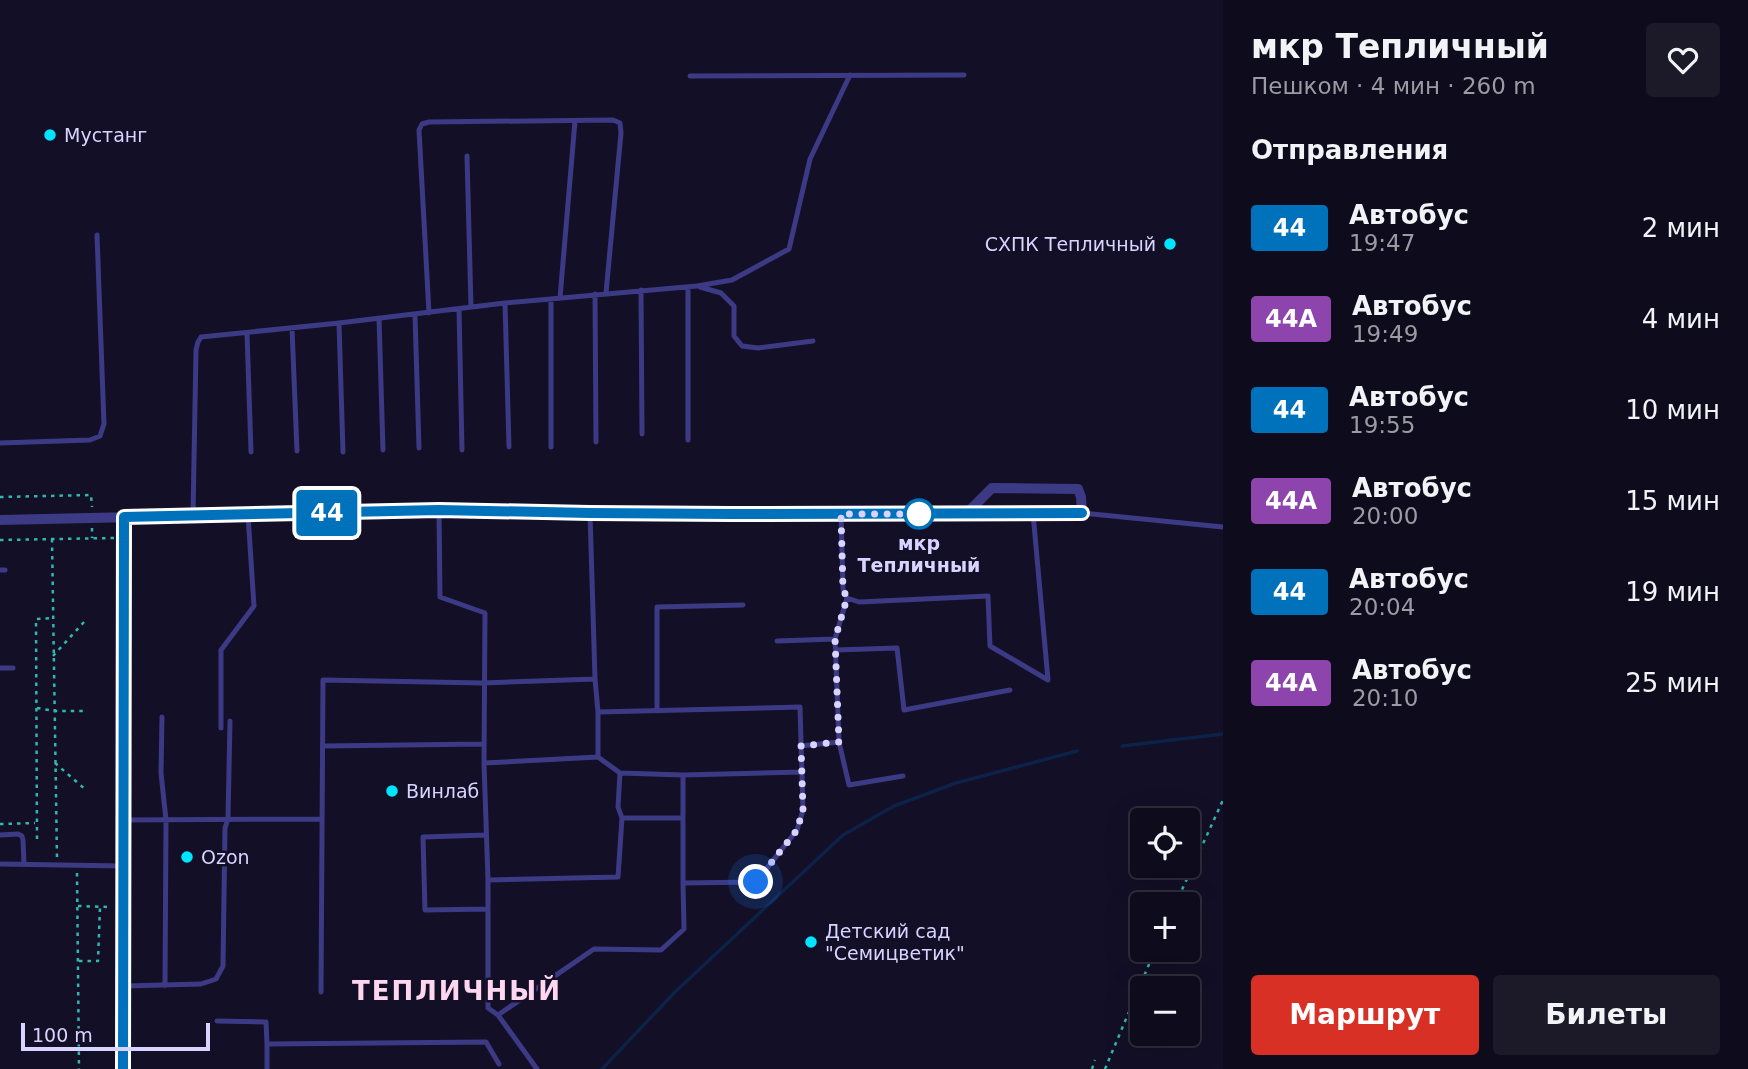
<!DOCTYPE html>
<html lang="ru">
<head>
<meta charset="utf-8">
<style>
	body { margin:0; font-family:"DejaVu Sans",sans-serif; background:#1c1929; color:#f1f3f6; height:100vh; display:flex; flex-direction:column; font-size:26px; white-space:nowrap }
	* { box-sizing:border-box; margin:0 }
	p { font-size:23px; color:#9b9ba3 }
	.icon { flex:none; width:38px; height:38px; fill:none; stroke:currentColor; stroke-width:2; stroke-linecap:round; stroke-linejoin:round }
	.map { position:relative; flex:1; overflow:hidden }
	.side { display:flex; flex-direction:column; background:#0e0b1c; width:525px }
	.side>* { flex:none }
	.badge { padding:0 14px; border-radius:5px; font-size:24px; line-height:46px }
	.controls { position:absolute; left:1130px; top:808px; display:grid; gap:14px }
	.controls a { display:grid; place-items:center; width:70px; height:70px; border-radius:7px; background:#0e0b1c; box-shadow:0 7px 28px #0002,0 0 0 2px #2e2b3b; font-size:35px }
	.scale { position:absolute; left:21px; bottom:18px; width:189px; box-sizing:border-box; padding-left:7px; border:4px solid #d9d4ff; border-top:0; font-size:19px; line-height:24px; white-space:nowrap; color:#d9d4ff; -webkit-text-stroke:5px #130f26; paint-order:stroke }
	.you { position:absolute; width:35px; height:35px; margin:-18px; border:5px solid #fff; border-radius:50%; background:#1a73e8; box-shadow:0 0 0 10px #1a73e833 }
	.map>.badge { position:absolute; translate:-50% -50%; box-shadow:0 0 0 4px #fff }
	h2 { padding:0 28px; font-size:26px; line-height:63px }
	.round { display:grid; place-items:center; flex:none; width:74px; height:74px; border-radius:7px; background:#1c1929 }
	.overview { display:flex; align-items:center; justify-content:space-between; height:119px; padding:0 28px }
	h1 { font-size:33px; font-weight:700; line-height:52px }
	.primary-button { display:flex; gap:14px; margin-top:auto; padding:14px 28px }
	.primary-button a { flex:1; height:80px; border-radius:7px; background:#d93025; color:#fff; font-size:28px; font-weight:700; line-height:80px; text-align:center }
	.primary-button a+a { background:#1c1929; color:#f1f3f6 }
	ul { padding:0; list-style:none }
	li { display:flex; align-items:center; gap:21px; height:91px; padding:0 28px }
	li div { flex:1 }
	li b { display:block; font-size:26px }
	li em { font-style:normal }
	li .badge { min-width:77px; font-weight:700; text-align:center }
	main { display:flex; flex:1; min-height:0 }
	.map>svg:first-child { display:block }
</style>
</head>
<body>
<main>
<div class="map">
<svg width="1223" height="1069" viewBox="0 0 1223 1069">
	<rect width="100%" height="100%" fill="#130f26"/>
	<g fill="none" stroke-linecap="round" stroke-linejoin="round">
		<path stroke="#0c2248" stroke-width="3.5" d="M1122,746L1223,734
			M602,1069L675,992L843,835L894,806L956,783L1077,751"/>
		<path stroke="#2fb8b0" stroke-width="2.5" stroke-dasharray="3.5 5" stroke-linecap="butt" d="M0,497L91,495L92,507
			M92,528V538
			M52,539L57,858
			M0,540L114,538
			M53,656L84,622
			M37,708L55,711H85
			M55,763L86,790
			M0,824L35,823
			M37,839L36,619L53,618
			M77,873L79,1069
			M1175,905L1223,800
			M78,906L108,907
			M79,961H98L100,907
			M1092,1069L1095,1060
			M1105,1069L1155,950"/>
		<path stroke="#3d3a85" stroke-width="5" d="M690,76L964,75
			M467,156L471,307
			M700,287L721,293L734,306V336L742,346L758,348L813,341
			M641,290L642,434
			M595,294L596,442
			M560,298L575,121
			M551,299V447
			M505,303L509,447
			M459,309L462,450
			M429,313L419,130L422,124L429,122L613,120L620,123L621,133L606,293
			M415,315L419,448
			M379,318L383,450
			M339,323L343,452
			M292,328L297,451
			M247,333L251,452
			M688,440V287
			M0,443L90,440L100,436L104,424L97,235
			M439,510L440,597L485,613L484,763L488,880V1008L498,1015L594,949L661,950L684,929L683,883L756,882L797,830L803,810L800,707L598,712
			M1082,513L1223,527
			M841,514L843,589L847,598L859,602L988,596L990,646L1048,680L1033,513
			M193,516L196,350L198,342L201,337L339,323L505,303L697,286L732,280L789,249L810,159L850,75
			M0,570H5
			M777,641L835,639
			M836,650L897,648L904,710L1010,690
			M0,668H13
			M657,711V607L743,605
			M162,717L161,773L166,820L165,986
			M221,728V650L254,606L248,515
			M839,742L849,785L903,776
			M323,746L484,744
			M801,746L839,742L835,639L847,598
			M484,763L598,757
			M620,773L683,775L802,772
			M622,818H682
			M124,820L322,819
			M0,835L18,834L22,836L23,840L24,864
			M486,835L423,837L425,910L488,909
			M0,864L123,866
			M488,880L618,877L622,818L618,807L620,773L598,757V712L595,679L590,513
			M683,883V775
			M124,986L201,984L216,979L223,966L225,828L228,819L230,721
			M321,992L323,680L483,683L595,679
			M498,1015L537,1069
			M217,1021L266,1022L267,1044
			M267,1069V1044L486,1042L499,1064"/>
		<path stroke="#3d3a85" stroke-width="10" d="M0,520L439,510L590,513L841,514L1082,513L1081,497L1078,489L992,488L967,513
			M123,1069L124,517"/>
	</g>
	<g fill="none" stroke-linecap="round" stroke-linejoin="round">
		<g stroke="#fff" stroke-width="16">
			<path id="line" d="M123,1069L124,517L439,510L590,513L730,514L1082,513"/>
		</g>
		<use href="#line" stroke="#0072bc" stroke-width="10"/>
		<path stroke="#d9d4ff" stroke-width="7" stroke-dasharray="0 12.6" d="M756,882L797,830L803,810L801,746L839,742L835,639L847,598L843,589L841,514H919"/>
	</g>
	<g fill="#00e5ff" stroke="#130f26" stroke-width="2.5">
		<circle cx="50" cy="135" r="7"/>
		<circle cx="1170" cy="244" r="7"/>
		<circle cx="392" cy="791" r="7"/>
		<circle cx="187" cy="857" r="7"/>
		<circle cx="811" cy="942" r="7"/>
	</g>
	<circle fill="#fff" stroke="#0072bc" stroke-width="3.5" cx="919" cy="514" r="14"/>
	<g text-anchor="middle" stroke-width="5" stroke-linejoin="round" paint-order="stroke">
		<g font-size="19" fill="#d9d4ff" stroke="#130f26" text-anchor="start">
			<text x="64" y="142">Мустанг</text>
			<text x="1156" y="251" text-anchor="end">СХПК Тепличный</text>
			<text x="406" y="798">Винлаб</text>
			<text x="201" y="864">Ozon</text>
			<text x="825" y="938">Детский сад<tspan x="825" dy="22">"Семицветик"</tspan></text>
		</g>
		<g font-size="19" font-weight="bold" fill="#d9d4ff" stroke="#130f26">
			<text x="919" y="550">мкр<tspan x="919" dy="22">Тепличный</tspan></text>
		</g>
		<g font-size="26" font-weight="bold" letter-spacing="2" fill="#ffd6f0" stroke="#130f26">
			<text x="457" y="1000">ТЕПЛИЧНЫЙ</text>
		</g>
	</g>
</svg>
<div class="controls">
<a><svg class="icon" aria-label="locate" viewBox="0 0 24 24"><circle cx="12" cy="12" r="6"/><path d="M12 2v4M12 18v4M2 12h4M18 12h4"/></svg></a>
<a>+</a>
<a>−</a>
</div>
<div class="scale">100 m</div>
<div class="you" style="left:756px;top:882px"></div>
<b class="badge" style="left:327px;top:513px;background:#0072bc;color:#fff">44</b>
</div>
<section class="side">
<div class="overview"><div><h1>мкр Тепличный</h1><p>Пешком · 4 мин · 260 m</p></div><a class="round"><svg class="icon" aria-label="heart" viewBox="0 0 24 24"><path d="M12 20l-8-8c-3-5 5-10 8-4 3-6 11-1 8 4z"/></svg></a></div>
<h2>Отправления</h2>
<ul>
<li><span class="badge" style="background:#0072bc;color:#fff">44</span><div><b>Автобус</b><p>19:47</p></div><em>2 мин</em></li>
<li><span class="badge" style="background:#8e44ad;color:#fff">44А</span><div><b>Автобус</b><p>19:49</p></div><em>4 мин</em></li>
<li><span class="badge" style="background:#0072bc;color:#fff">44</span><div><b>Автобус</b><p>19:55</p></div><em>10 мин</em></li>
<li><span class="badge" style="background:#8e44ad;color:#fff">44А</span><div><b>Автобус</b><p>20:00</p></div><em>15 мин</em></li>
<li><span class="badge" style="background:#0072bc;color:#fff">44</span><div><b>Автобус</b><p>20:04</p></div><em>19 мин</em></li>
<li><span class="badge" style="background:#8e44ad;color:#fff">44А</span><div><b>Автобус</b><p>20:10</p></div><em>25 мин</em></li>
</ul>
<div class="primary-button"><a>Маршрут</a><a>Билеты</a></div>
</section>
</main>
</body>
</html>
